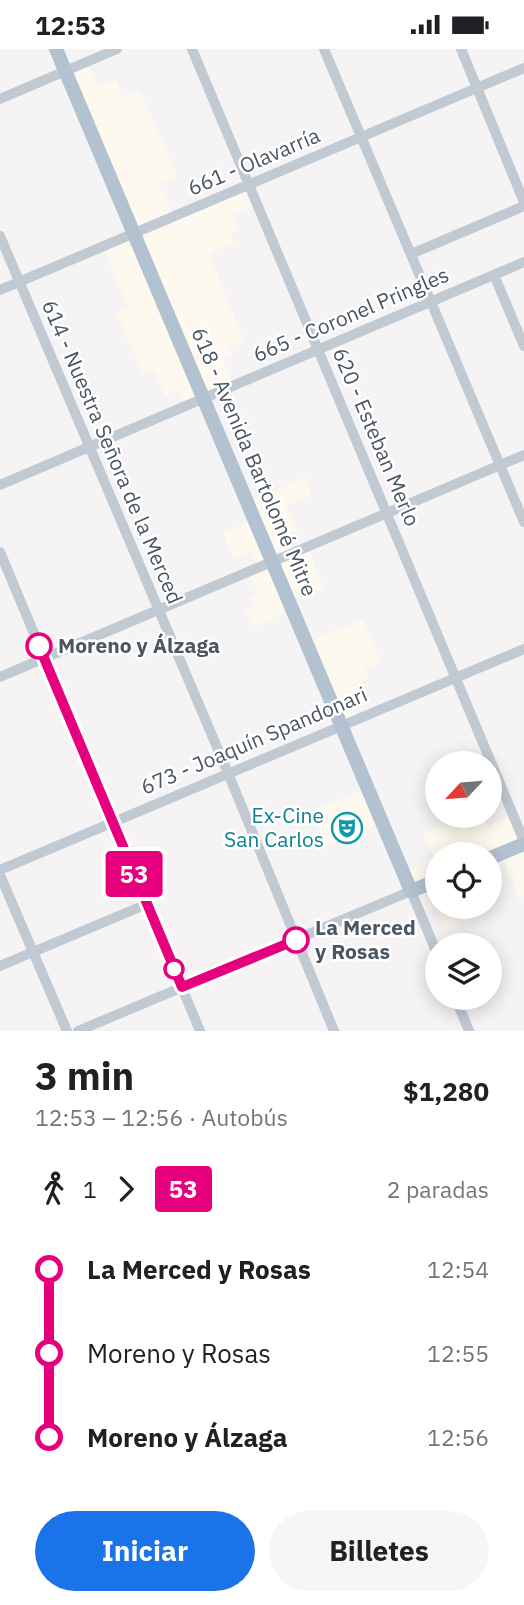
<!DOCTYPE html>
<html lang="es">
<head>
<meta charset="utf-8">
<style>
	body { margin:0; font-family:"IBM Plex Sans",sans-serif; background:#f6f6f6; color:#202124; height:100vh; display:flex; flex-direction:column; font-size:26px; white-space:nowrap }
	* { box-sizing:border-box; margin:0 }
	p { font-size:23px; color:#757577 }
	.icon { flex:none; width:38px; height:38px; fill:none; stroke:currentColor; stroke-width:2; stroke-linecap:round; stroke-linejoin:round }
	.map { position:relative; height:982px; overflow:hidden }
	.sheet { display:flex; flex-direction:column; background:#fff; flex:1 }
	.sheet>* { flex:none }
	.badge { padding:0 14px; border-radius:5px; font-size:24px; line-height:46px }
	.needle { width:46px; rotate:244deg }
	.buttons { position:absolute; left:425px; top:702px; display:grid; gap:14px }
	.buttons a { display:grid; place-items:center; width:77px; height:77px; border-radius:50%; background:#fff; box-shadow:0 4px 18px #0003; font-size:35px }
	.map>.badge { position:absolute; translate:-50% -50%; box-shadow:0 0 0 4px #fff }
	.legs { display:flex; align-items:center; gap:10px; height:77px; padding:0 35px; font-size:23px }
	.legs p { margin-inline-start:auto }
	.summary { display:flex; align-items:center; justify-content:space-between; height:119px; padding:0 35px }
	h1 { font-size:38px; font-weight:700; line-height:52px }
	.action { display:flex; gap:14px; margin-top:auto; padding:14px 35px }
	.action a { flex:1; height:80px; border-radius:42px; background:#1a73e8; color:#fff; font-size:28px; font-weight:700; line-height:80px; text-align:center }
	.action a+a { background:#f6f6f6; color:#202124 }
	ul { padding:0 35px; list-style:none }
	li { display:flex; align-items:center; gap:24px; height:84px; font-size:26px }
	li i { display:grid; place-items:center; width:10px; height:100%; margin:0 9px; background:currentColor }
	li i::after { content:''; width:18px; height:18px; margin:-9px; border:5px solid; border-radius:50%; background:#fff }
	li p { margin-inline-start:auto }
	li:first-child i { background:linear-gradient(#0000 50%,currentColor 0) }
	li:last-child i { background:linear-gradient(currentColor 50%,#0000 0) }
	.status { display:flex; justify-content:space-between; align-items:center; height:49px; padding:0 35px; background:#fff; direction:ltr }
	.status svg { height:19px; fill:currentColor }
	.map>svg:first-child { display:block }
</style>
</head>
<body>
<div class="status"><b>12:53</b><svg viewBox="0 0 49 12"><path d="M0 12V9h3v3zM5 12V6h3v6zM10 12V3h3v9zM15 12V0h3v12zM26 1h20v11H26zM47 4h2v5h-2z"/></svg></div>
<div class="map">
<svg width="524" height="982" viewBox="0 0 524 982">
	<rect width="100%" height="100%" fill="#f5f3f3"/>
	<path fill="#fdf9ef" d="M87,15L98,39L116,31L123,49L140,41L177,127L159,134L172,165L136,178L72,22Z
		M244,143L247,144L252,157L233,166L239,181L230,185L234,194L209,205L244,291L229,298L232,306L223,310L232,332L207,341L142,190L144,186Z
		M127,192L132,193L195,343L194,348L184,353L178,341L165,347L154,321L143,325L117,265L129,259L104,201Z
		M305,429L312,446L286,457L297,482L285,488L290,501L276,505L251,452Z
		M250,472L265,511L257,515L251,502L234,510L223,484Z
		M309,502L324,539L294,551L281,515Z
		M268,520L288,563L253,578L245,561L253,558L250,549L258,545L250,526Z
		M363,570L381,613L365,620L369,629L361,633L367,648L352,655L356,666L346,670L310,592Z
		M363,741L378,775L326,797L311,762Z
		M445,767H484L488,777L508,768L517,791L487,805H438L437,826L415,835L407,822L423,816L422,812L433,808L424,785L448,775Z
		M522,803L524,805V847L519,849L502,808Z
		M437,836L438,858H464L469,871L445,881L436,859L424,864L418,845Z"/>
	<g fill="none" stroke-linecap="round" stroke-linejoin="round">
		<path stroke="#c1cad2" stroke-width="10" d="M192,0L524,792
			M324,0L524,473
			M461,0L524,153
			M0,50L117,0
			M0,187L228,724L334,982
			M411,205L524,157
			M494,226L524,297
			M0,241L524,19
			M0,436L524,213
			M0,503L200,982
			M0,628L524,406
			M0,821L524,600
			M0,826L67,982
			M0,917L147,855
			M455,948L469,982
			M78,982L411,842L438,907"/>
		<path stroke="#b3c2d1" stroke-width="14" d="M56,0L411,842L438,831
			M490,809L524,795"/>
	</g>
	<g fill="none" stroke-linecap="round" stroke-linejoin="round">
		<g stroke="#fff" stroke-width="16">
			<path id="line-1" d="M39,597L182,938L296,891"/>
		</g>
		<use href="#line-1" stroke="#e6007e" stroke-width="10"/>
	</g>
	<defs>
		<g id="theatre-ring" transform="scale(1.575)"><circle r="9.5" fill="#fff" stroke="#0f9aa8" stroke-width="1.5"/><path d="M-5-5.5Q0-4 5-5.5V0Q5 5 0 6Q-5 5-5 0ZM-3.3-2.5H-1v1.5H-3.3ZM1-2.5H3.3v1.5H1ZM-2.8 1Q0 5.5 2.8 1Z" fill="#0f9aa8"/></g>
	</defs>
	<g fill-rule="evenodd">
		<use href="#theatre-ring" x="347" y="779"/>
	</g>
	<g fill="#fff" stroke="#e6007e" stroke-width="3.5">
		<circle cx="39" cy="597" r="12"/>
		<circle cx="296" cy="891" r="12"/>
		<circle cx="174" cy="920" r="9"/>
	</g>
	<g text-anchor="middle" stroke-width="5" stroke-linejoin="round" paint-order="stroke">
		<g font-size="21" fill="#4a5661" stroke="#fff">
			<text transform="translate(254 113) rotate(-23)" y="7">661 - Olavarría</text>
			<text transform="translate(351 266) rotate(-23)" y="7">665 - Coronel Pringles</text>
			<text transform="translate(376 388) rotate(67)" y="7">620 - Esteban Merlo</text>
			<text transform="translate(112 403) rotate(67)" y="7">614 - Nuestra Señora de la Merced</text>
			<text transform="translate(254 413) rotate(67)" y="7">618 - Avenida Bartolomé Mitre</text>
			<text transform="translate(254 692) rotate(-23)" y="7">673 - Joaquín Spandonari</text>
		</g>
		<g font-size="21" font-weight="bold" fill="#4a5661" stroke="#fff" text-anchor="start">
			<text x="58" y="604">Moreno y Álzaga</text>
			<text x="315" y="886">La Merced<tspan x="315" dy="24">y Rosas</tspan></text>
		</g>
		<g font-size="21" fill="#0d838f" stroke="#fff" text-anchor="end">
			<text x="324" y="774">Ex-Cine<tspan x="324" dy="24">San Carlos</tspan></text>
		</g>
	</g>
</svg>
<div class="buttons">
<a><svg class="needle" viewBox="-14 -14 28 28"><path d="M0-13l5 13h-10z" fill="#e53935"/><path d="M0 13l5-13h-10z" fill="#757577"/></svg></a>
<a><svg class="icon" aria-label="locate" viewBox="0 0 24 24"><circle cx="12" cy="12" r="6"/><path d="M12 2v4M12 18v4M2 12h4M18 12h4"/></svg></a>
<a><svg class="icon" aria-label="layers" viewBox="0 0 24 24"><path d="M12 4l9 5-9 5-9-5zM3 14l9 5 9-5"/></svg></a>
</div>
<b class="badge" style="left:134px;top:825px;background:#e6007e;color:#fff">53</b>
</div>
<section class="sheet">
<div class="summary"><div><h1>3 min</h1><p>12:53 – 12:56 · Autobús</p></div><b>$1,280</b></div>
<div class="legs"><svg class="icon" aria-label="walk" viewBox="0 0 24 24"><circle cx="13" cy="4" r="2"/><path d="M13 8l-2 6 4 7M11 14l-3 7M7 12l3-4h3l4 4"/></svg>1<svg class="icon" aria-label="forward" viewBox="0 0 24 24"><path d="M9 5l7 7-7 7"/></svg><b class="badge" style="background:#e6007e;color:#fff">53</b><p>2 paradas</p></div>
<ul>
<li><i style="color:#e6007e"></i><b>La Merced y Rosas</b><p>12:54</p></li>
<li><i style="color:#e6007e"></i><span>Moreno y Rosas</span><p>12:55</p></li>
<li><i style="color:#e6007e"></i><b>Moreno y Álzaga</b><p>12:56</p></li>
</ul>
<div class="action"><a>Iniciar</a><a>Billetes</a></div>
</section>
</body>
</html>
